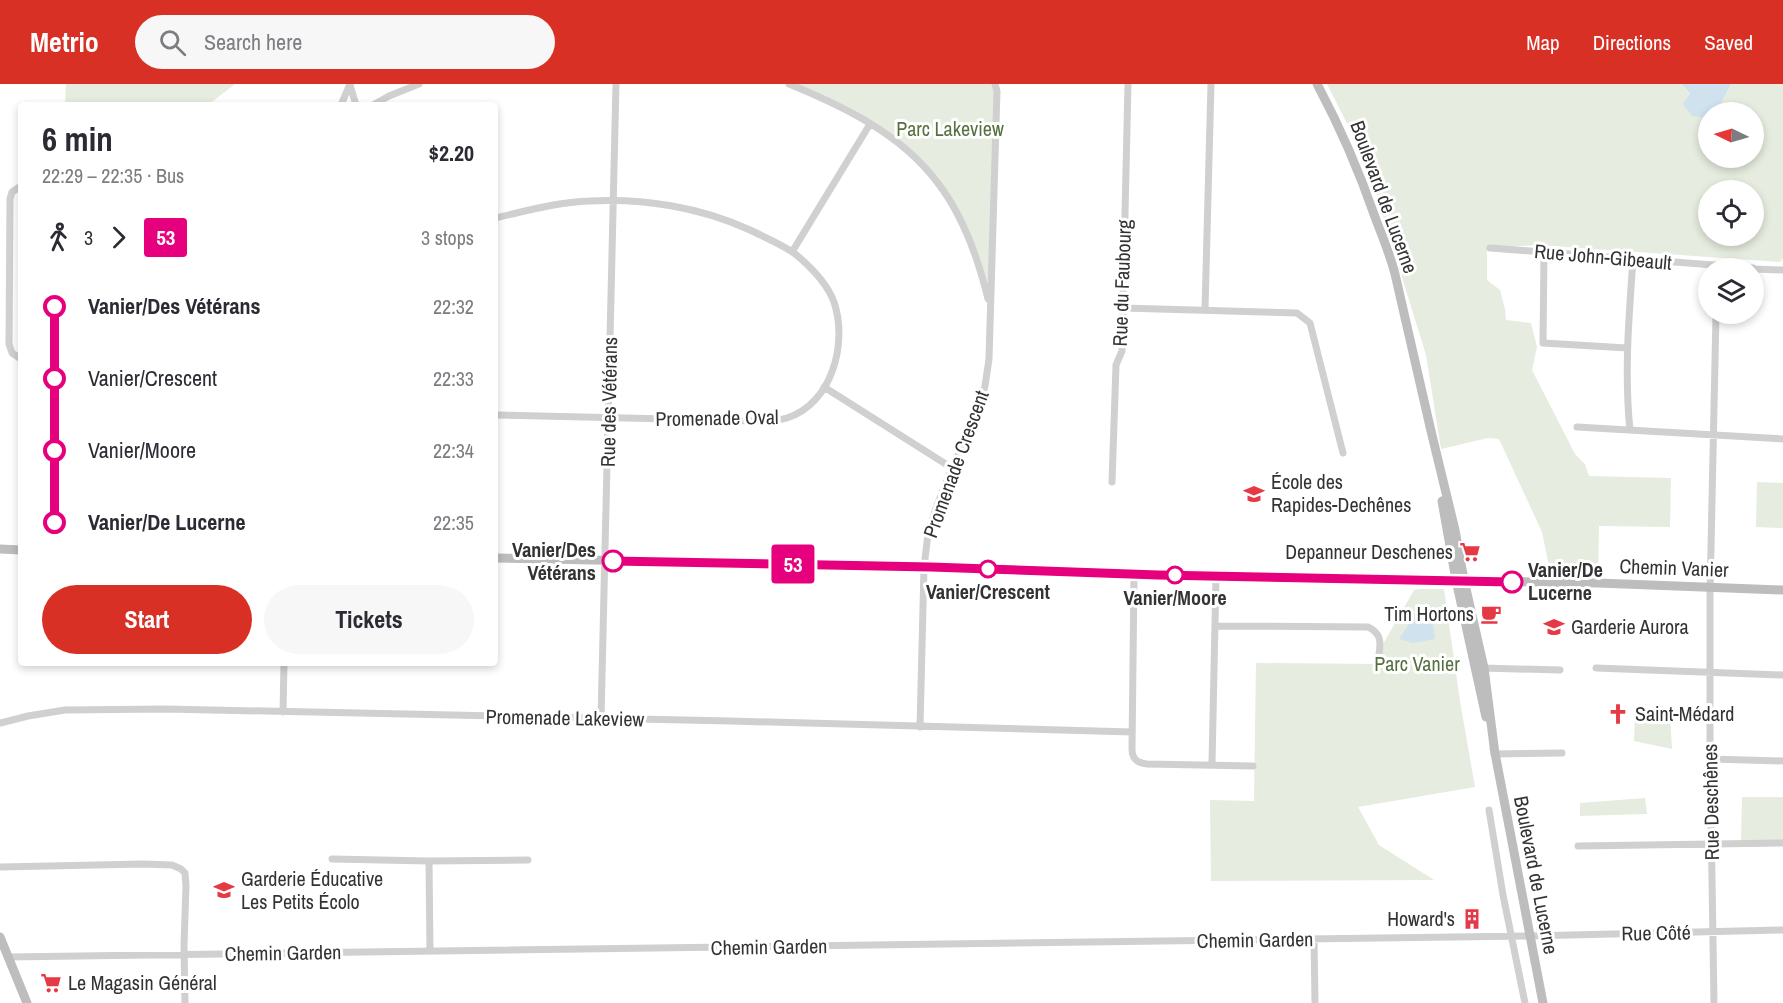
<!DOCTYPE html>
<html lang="en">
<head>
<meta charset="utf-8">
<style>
	body { margin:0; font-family:"Archivo Narrow",sans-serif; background:#f7f7f7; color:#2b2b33; height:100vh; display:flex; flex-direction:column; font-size:22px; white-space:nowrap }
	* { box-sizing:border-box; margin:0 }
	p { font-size:20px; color:#7c7c81 }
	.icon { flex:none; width:33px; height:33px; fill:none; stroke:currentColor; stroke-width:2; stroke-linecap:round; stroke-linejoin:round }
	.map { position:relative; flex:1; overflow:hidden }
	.side { position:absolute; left:18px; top:18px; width:480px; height:564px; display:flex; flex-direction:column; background:#fff; border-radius:6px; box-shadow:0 3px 9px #0003 }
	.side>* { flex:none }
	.badge { padding:0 12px; border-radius:4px; font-size:21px; line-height:39px }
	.needle { width:39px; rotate:275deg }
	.controls { position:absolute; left:1698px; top:18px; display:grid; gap:12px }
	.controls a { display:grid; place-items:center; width:66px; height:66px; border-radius:50%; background:#fff; box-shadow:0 3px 9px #0003; font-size:30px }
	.map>.badge { position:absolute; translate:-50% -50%; box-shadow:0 0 0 3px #fff }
	.legs { display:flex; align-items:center; gap:9px; height:66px; padding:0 24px; font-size:20px }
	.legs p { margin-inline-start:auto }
	.overview { display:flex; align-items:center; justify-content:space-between; height:102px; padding:0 24px }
	h1 { font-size:33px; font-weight:800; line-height:45px }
	.action { display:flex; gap:12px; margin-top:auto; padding:12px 24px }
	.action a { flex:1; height:69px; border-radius:36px; background:#d93025; color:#fff; font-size:24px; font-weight:800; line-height:69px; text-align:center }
	.action a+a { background:#f7f7f7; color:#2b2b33 }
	ul { padding:0 24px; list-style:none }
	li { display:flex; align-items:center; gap:21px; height:72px; font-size:22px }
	li i { display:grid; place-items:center; width:9px; height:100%; margin:0 8px; background:currentColor }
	li i::after { content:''; width:15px; height:15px; margin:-8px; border:4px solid; border-radius:50%; background:#fff }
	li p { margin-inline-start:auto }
	li:first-child i { background:linear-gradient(#0000 50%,currentColor 0) }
	li:last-child i { background:linear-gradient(currentColor 50%,#0000 0) }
	header { display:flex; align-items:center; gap:36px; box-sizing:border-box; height:84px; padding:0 30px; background:#d93025; color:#fff }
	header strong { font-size:28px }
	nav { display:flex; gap:33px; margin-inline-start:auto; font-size:21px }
	.search { width:420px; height:54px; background:#f7f7f7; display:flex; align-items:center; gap:15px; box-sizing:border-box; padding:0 21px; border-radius:33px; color:#7c7c81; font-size:22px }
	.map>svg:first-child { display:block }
</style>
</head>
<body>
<header>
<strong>Metrio</strong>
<div class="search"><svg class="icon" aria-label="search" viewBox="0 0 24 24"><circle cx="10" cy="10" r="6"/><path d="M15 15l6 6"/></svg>Search here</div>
<nav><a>Map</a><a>Directions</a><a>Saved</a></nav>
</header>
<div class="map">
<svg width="1783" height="919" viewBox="0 0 1783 919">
	<rect width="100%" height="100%" fill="#fff"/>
	<path fill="#e6ecdf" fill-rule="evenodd" d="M66,0H235L208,21H65Z
		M789,0H995L991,226L962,139L927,86L870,40Z
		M1327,0H1682L1707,34L1708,32V74H1754V28H1713L1719,23L1731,0H1783V175L1780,178L1538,161L1487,164V196L1500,206L1505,225L1506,236L1531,239L1537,263L1532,286L1575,370L1585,380L1589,392L1671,394L1670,443L1599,442L1598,492H1551L1542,448L1499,355L1488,354L1441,365L1426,271L1366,77ZM1708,106H1754V152H1708Z
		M1757,398L1783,399V444L1756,443Z
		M1421,505H1444L1460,617L1475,703L1358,723L1379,761L1434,796L1211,797L1210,716L1254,717L1256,579L1378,580L1383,560L1414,506Z
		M1635,629H1670L1672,665L1634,657Z
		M1742,713H1783V762L1742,763L1741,756Z
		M1645,714L1647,730L1580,732V719Z"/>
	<path fill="#cfe2ee" d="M1682,0H1731L1719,23L1713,28H1708L1707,34L1692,32L1683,20L1690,10Z
		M1425,524L1431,526L1435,555L1413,559L1399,555L1415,531L1420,530Z"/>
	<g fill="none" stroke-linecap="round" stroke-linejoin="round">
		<path stroke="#d0d0d0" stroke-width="7" d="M789,0C843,22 901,50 937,98C963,131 978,174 988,215
			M350,1L356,21
			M341,21L350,0
			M373,21L389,12L419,0
			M21,102L12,108L10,115L9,260L12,269L21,275
			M495,134C526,127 558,118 589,117C643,114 700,123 750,146C764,153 781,160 794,169C810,182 827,199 834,218C848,259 832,320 787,334C777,337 765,337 755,337L495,331
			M1490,164L1753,184
			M792,168L870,40
			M1544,168L1543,259L1627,264
			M1754,185L1783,186
			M1123,224L1297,229L1310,239L1343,369
			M1205,225L1211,0
			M824,303L952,384
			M1577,343L1783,355
			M1630,346C1624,289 1629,232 1633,176
			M1112,398L1116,281L1122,267V260L1128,0
			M1134,491L1132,665C1132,675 1137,679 1147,680L1253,682
			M1216,542L1368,543C1381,549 1381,558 1379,570
			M1481,584L1560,586
			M1596,584L1783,591
			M283,628L284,579
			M601,635L616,0
			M0,639L28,632L65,626L166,625L731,637L1132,648
			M920,643L924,483L928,450L936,424L952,384L979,327L985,302L989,275L997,7L995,0
			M1495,670L1562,669
			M1710,675L1783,677
			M1212,680L1216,492
			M1489,726L1503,811L1525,919
			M1578,762L1783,759
			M332,775L429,777L528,776
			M429,777L430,867
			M0,783L143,780L172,781L181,785L185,789L186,802L184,861L185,919
			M1314,855L1315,919
			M8,873L1529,852L1783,846
			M1714,919L1710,668V510L1716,230"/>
		<path stroke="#bdbdbd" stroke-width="9" d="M1317,0C1340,43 1359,87 1375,133C1382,152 1390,170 1395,190L1431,347L1455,446L1464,496L1484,584L1495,670
			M1442,417L1456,496L1486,633
			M0,465L21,466
			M495,474L931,483L1158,491L1598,499L1783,506
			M1494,664L1543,919
			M0,853L27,919"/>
	</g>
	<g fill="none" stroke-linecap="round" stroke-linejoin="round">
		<g stroke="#fff" stroke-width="14">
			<path id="line-1" d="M613,477L931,483L1158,491L1512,498"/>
		</g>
		<use href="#line-1" stroke="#e6007e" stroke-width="9"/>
	</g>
	<defs>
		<g id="school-bare" transform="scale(1.62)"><path d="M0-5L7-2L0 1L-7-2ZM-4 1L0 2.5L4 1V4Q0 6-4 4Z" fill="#e63946" stroke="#fff" stroke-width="2.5" paint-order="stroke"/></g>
		<g id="supermarket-bare" transform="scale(1.62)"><path d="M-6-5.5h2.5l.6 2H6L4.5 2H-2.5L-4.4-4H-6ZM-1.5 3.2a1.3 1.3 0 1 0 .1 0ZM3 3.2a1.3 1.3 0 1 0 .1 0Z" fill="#e63946" stroke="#fff" stroke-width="2.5" paint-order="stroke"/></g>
		<g id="cafe-bare" transform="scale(1.62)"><path d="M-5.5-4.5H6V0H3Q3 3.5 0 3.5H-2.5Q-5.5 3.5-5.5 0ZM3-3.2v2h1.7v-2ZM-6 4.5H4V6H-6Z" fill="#e63946" stroke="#fff" stroke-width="2.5" paint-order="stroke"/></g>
		<g id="church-bare" transform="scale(1.62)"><path d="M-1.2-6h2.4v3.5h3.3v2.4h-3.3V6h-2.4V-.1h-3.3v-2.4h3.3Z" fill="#e63946" stroke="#fff" stroke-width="2.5" paint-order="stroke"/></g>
		<g id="building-bare" transform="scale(1.62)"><path d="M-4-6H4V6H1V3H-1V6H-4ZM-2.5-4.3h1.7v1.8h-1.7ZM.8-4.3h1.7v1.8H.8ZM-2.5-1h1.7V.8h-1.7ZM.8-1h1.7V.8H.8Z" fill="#e63946" stroke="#fff" stroke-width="2.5" paint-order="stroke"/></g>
	</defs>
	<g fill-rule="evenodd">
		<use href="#school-bare" x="1254" y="410"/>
		<use href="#supermarket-bare" x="1470" y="468"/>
		<use href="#cafe-bare" x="1491" y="530"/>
		<use href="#school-bare" x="1554" y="543"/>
		<use href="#church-bare" x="1618" y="630"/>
		<use href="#school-bare" x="224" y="806"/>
		<use href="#building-bare" x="1472" y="835"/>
		<use href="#supermarket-bare" x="51" y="899"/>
	</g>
	<g fill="#fff" stroke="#e6007e" stroke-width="3">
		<circle cx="613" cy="477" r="10"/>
		<circle cx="988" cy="485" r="8"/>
		<circle cx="1175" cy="491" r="8"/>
		<circle cx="1512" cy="498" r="10"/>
	</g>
	<g text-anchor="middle" stroke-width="6" stroke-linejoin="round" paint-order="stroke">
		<g font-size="20" fill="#56703f" stroke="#fff">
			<text x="950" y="52">Parc Lakeview</text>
			<text x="1417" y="587">Parc Vanier</text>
		</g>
		<g font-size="20" fill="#333" stroke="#fff">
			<text transform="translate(1384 113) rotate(70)" y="7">Boulevard de Lucerne</text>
			<text transform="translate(1603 173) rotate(5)" y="7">Rue John-Gibeault</text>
			<text transform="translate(1122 199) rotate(-88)" y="7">Rue du Faubourg</text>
			<text transform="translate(609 318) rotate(-89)" y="7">Rue des Vétérans</text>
			<text transform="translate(717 334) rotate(-1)" y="7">Promenade Oval</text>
			<text transform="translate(956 380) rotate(-70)" y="7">Promenade Crescent</text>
			<text transform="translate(1674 484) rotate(2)" y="7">Chemin Vanier</text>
			<text transform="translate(565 634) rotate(1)" y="7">Promenade Lakeview</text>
			<text transform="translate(1711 718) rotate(-91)" y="7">Rue Deschênes</text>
			<text transform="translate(1536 791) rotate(79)" y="7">Boulevard de Lucerne</text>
			<text transform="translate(1656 849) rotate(-1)" y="7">Rue Côté</text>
			<text transform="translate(1255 856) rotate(-1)" y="7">Chemin Garden</text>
			<text transform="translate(769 863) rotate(-1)" y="7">Chemin Garden</text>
			<text transform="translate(283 869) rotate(-1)" y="7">Chemin Garden</text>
		</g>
		<g font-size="20" fill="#333" stroke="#fff" text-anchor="start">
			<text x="1271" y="405">École des<tspan x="1271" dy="23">Rapides-Dechênes</tspan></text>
			<text x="1453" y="475" text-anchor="end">Depanneur Deschenes</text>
			<text x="1474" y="537" text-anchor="end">Tim Hortons</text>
			<text x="1571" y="550">Garderie Aurora</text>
			<text x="1635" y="637">Saint-Médard</text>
			<text x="241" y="802">Garderie Éducative<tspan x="241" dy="23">Les Petits Écolo</tspan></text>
			<text x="1455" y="842" text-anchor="end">Howard's</text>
			<text x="68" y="906">Le Magasin Général</text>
		</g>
		<g font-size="20" font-weight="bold" fill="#333" stroke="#fff">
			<text x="596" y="473" text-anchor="end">Vanier/Des<tspan x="596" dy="23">Vétérans</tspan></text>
			<text x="1528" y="493" text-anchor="start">Vanier/De<tspan x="1528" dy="23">Lucerne</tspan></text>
			<text x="988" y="515">Vanier/Crescent</text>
			<text x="1175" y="521">Vanier/Moore</text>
		</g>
	</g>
</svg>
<div class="controls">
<a><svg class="needle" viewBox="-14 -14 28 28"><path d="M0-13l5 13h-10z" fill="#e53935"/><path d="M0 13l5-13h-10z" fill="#7c7c81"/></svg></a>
<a><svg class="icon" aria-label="locate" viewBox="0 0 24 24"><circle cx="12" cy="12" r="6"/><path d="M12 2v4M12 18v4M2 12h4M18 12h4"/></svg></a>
<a><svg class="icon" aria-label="layers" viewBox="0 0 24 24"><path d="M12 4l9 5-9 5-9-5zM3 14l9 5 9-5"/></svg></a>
</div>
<b class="badge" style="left:793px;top:480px;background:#e6007e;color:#fff">53</b>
<section class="side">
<div class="overview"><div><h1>6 min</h1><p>22:29 – 22:35 · Bus</p></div><b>$2.20</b></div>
<div class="legs"><svg class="icon" aria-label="walk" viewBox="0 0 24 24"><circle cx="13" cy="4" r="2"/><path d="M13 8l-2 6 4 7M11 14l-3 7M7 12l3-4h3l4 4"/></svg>3<svg class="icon" aria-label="forward" viewBox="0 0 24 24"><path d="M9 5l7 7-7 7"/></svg><b class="badge" style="background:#e6007e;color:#fff">53</b><p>3 stops</p></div>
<ul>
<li><i style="color:#e6007e"></i><b>Vanier/Des Vétérans</b><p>22:32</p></li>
<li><i style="color:#e6007e"></i><span>Vanier/Crescent</span><p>22:33</p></li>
<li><i style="color:#e6007e"></i><span>Vanier/Moore</span><p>22:34</p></li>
<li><i style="color:#e6007e"></i><b>Vanier/De Lucerne</b><p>22:35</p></li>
</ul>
<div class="action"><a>Start</a><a>Tickets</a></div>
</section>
</div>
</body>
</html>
